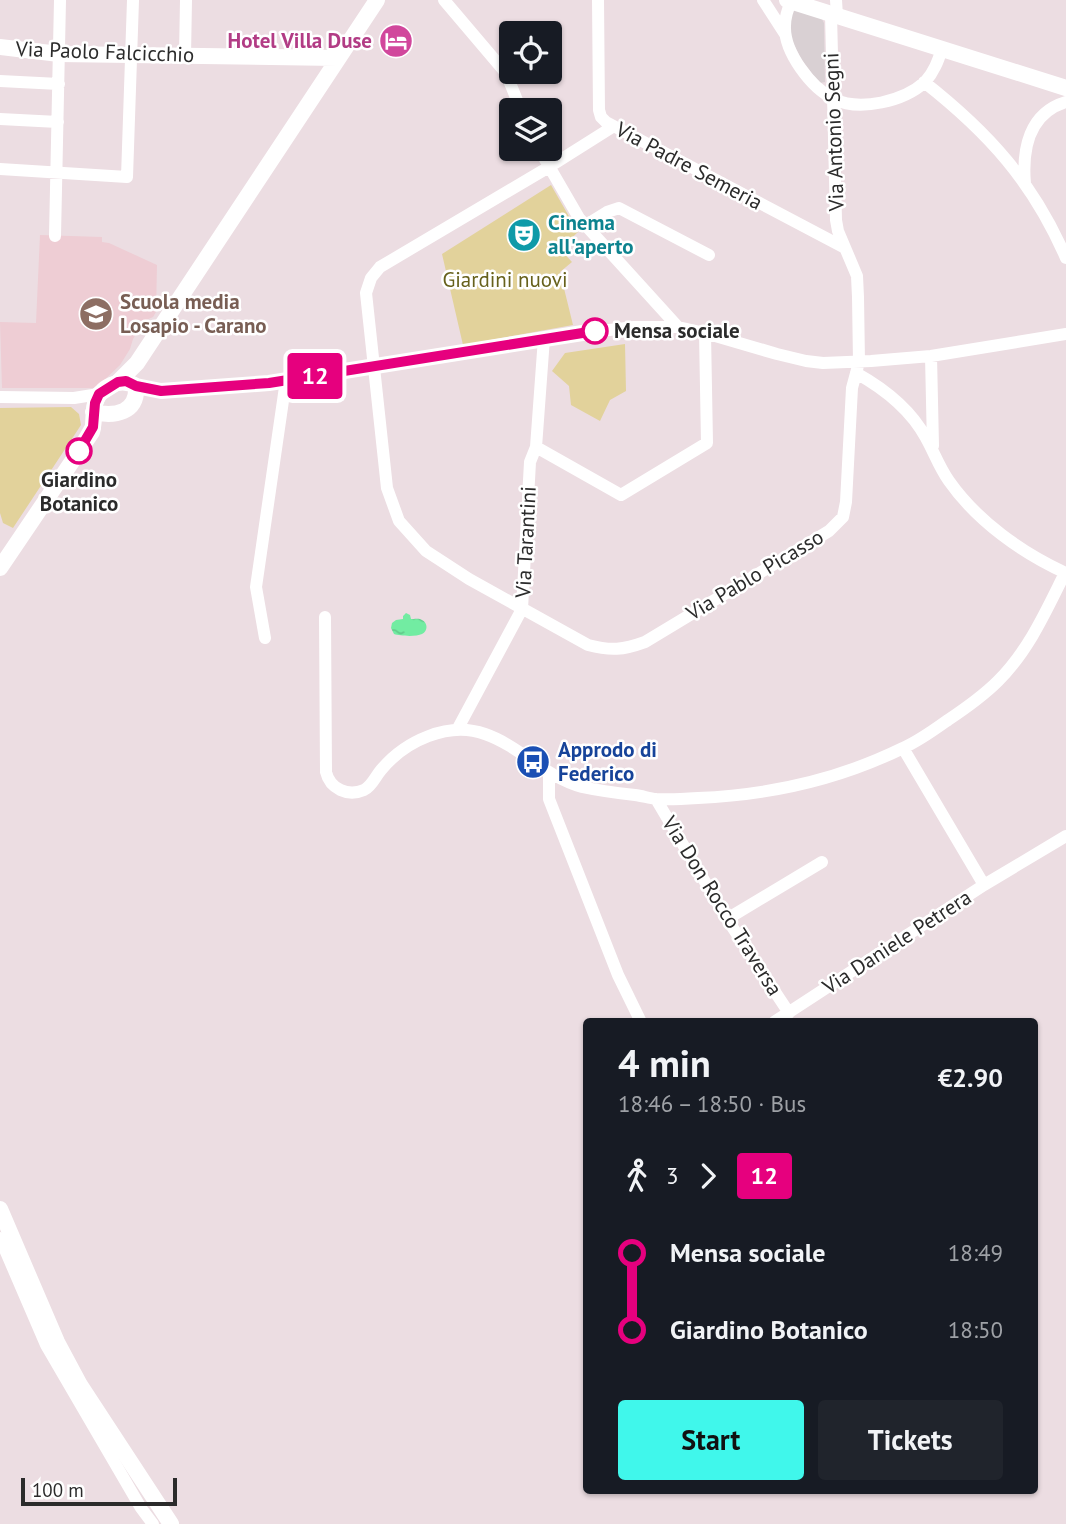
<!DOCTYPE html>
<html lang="en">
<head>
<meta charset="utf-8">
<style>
	body { margin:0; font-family:"PT Sans",sans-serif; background:#20242c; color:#f1f3f6; height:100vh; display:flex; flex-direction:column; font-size:26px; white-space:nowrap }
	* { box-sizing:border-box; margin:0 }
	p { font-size:23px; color:#9ea1a6 }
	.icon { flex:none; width:38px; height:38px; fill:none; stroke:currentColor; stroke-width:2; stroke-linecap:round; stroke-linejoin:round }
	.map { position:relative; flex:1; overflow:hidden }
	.details { position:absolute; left:583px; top:1018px; width:455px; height:476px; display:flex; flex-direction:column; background:#171b24; border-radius:7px; box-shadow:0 2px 5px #0004 }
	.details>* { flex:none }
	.badge { padding:0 14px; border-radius:5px; font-size:24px; line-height:46px }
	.buttons { position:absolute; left:499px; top:21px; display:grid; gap:14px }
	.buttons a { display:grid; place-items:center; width:63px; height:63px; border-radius:7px; background:#171b24; box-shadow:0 2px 5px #0004; font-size:35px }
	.scale { position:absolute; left:21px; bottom:18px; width:156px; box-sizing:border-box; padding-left:7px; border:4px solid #2b2b2b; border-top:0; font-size:19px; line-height:24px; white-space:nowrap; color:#2b2b2b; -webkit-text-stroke:5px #fff; paint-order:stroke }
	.map>.badge { position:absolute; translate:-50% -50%; box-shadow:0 0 0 4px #fff }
	.legs { display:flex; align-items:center; gap:10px; height:77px; padding:0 35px; font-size:23px }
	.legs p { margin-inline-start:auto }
	.head { display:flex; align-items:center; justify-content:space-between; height:119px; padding:0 35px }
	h1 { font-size:38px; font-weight:800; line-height:52px }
	.button { display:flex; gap:14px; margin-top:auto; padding:14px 35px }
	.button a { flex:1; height:80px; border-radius:7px; background:#40f7eb; color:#111; font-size:28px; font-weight:800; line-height:80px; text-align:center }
	.button a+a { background:#20242c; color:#f1f3f6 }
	ul { padding:0 35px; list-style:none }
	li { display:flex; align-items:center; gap:24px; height:77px; font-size:26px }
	li i { display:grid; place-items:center; width:10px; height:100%; margin:0 9px; background:currentColor }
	li i::after { content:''; width:18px; height:18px; margin:-9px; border:5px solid; border-radius:50%; background:#171b24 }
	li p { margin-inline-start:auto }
	li:first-child i { background:linear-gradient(#0000 50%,currentColor 0) }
	li:last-child i { background:linear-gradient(currentColor 50%,#0000 0) }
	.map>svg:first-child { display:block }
</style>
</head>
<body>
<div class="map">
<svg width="1066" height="1524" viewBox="0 0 1066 1524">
	<defs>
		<pattern id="water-ripples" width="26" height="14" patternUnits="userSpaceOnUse" patternTransform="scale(1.75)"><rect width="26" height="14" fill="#72eca2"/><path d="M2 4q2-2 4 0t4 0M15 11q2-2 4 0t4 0" fill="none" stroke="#63cb8c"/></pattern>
	</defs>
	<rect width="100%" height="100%" fill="#ecdde2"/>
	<path fill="#eecdd4" d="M40,235L102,237V242L109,243L157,265L156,312L153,317L144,321L133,339L130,349L120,365L96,388H2L0,322L36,323Z"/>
	<path fill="#e2d29b" d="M551,185L578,232L560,249L572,262L560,272L573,325L463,345L442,254Z
		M625,344L626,391L610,400L600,421L571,405L569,386L552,371L565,353Z
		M71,407L79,414L81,425L13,528L3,523L0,513V408Z"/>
	<path fill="#d9d0d3" d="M792,9L820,15L824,23L825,82L820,83L814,76L802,60L791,39L789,20Z"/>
	<path fill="url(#water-ripples)" d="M406,613L410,615L411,619C414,619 420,618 422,620C428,623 428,631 422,634C416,637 400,636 394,634L391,628L392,623L396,620L403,619V616Z"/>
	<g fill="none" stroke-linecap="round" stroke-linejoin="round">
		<path stroke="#fff" stroke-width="12" d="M444,0L506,73L521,110
			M598,0L599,110L601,117L606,122L845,248
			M763,0L785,34
			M792,0C788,8 785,17 785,26C784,52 811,88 834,99C860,112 904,101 925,82C934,72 938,61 942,49
			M836,0L837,16
			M185,56L186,0
			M0,81L59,84
			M924,82C989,133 1033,182 1066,258
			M0,119L58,122
			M614,126L549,167L380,267L371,278L366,293L387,488L399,521L426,551L446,564L469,579L588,645C611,651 623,650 645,642L829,531L843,517L846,502L852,388L859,362L858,297L857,276L838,231L836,220L831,14
			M539,149L579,218L678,327
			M0,169L127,177L133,0
			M1025,184C1022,149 1029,113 1066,102
			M586,225L607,212L619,208L709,255
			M55,236L60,0
			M931,356L933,446
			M856,373C883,388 911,410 926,438C934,452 939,467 949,481C977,521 1022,553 1066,573
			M136,386L161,391L269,383L374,367L544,338L634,327H678L705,333L777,354L806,361L823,363L871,361L931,356L1066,334
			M0,397L74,398L99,394
			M536,447L621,495L707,443L705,333
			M325,617L326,772C330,789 348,797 364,790C372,786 375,777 381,770C405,741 448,721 485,734C520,746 545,777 582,787C600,791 617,793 635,795C642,796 649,798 656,799C669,800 684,799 698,798C768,795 840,779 903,748C919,741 934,730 948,720C966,708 983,696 998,681C1029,650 1046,611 1065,573
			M265,638L256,587L286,380
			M457,730L522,609L530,462L536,447L544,338
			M903,748L984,885L1066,836
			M549,773V799L618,975L641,1022
			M656,799L727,919L789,1013
			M727,919L822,862
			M774,1022L984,885
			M0,1238L46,1345L141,1508L153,1524"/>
		<path stroke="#fff" stroke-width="16" d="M787,0L1066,88
			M0,47L59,54L337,58
			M118,382L137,363L377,0
			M0,568L92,432C95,423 92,413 95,404C100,386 120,377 136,386C138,413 115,417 93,412
			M0,1209L57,1342L80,1385L171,1524"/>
	</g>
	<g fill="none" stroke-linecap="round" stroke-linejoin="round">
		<g stroke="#fff" stroke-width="16">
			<path id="line-1" d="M79,451L93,427L95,403L99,394L118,382L126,381L136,386L161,391L269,383L595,331"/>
		</g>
		<use href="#line-1" stroke="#e6007e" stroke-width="10"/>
	</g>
	<defs>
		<g id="hotel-disc" transform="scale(1.75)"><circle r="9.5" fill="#d1479c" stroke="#fff"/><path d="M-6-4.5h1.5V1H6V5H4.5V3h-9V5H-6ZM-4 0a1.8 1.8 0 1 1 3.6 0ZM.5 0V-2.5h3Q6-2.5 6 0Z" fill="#fff"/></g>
		<g id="theatre-disc" transform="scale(1.75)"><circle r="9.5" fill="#0f9aa8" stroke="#fff"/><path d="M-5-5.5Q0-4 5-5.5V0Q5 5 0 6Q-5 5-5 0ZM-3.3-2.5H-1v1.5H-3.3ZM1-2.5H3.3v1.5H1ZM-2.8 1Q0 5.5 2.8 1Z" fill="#fff"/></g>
		<g id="school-disc" transform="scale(1.75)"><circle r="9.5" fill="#8d6e63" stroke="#fff"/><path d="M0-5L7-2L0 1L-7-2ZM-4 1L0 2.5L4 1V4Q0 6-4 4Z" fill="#fff"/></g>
		<g id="bus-disc" transform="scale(1.75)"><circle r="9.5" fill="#1a4fb4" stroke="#fff"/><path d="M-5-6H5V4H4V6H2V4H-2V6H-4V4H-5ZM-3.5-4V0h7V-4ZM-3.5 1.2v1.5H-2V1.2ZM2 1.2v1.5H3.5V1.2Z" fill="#fff"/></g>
	</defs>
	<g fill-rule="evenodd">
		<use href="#hotel-disc" x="396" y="41"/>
		<use href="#theatre-disc" x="524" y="235"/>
		<use href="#school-disc" x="96" y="314"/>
		<use href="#bus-disc" x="533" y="762"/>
	</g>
	<g fill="#fff" stroke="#e6007e" stroke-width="3.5">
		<circle cx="595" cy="331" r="12"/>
		<circle cx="79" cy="451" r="12"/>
	</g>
	<g text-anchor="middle" stroke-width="5" stroke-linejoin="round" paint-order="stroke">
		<g font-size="21" font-weight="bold" fill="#b23c85" stroke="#fff" text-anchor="end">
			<text x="372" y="48">Hotel Villa Duse</text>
		</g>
		<g font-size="21" fill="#2b2b2b" stroke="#fff">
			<text transform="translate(105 52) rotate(2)" y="7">Via Paolo Falcicchio</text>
			<text transform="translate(834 132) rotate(-92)" y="7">Via Antonio Segni</text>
			<text transform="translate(689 166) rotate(28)" y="7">Via Padre Semeria</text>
			<text transform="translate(526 542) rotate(-87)" y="7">Via Tarantini</text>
			<text transform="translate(755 575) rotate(-31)" y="7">Via Pablo Picasso</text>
			<text transform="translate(722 906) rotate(58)" y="7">Via Don Rocco Traversa</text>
			<text transform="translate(897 942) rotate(-33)" y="7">Via Daniele Petrera</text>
		</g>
		<g font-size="21" font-weight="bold" fill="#0d838f" stroke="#fff" text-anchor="start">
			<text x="548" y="230">Cinema<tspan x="548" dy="24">all'aperto</tspan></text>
		</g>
		<g font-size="21" fill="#67611c" stroke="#fff">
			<text x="505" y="287">Giardini nuovi</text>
		</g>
		<g font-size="21" font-weight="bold" fill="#785e54" stroke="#fff" text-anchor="start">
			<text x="120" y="309">Scuola media<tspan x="120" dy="24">Losapio - Carano</tspan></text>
		</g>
		<g font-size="21" font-weight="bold" fill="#2b2b2b" stroke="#fff" text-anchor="start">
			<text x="614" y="338">Mensa sociale</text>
			<text x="79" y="487" text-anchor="middle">Giardino<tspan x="79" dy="24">Botanico</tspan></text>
		</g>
		<g font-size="21" font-weight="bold" fill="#164399" stroke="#fff" text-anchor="start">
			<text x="558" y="757">Approdo di<tspan x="558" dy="24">Federico</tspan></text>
		</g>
	</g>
</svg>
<div class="buttons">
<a><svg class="icon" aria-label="locate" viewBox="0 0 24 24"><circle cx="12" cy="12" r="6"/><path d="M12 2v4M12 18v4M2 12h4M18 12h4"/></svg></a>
<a><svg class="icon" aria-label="layers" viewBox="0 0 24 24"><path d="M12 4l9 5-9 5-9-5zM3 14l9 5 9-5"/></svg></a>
</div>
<div class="scale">100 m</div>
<b class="badge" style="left:315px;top:376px;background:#e6007e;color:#fff">12</b>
<section class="details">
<div class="head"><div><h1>4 min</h1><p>18:46 – 18:50 · Bus</p></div><b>€2.90</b></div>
<div class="legs"><svg class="icon" aria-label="walk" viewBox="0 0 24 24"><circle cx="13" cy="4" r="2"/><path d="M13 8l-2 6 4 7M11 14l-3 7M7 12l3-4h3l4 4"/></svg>3<svg class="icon" aria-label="forward" viewBox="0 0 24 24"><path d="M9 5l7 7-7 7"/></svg><b class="badge" style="background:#e6007e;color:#fff">12</b></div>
<ul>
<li><i style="color:#e6007e"></i><b>Mensa sociale</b><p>18:49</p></li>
<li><i style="color:#e6007e"></i><b>Giardino Botanico</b><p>18:50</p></li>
</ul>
<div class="button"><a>Start</a><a>Tickets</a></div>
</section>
</div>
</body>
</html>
